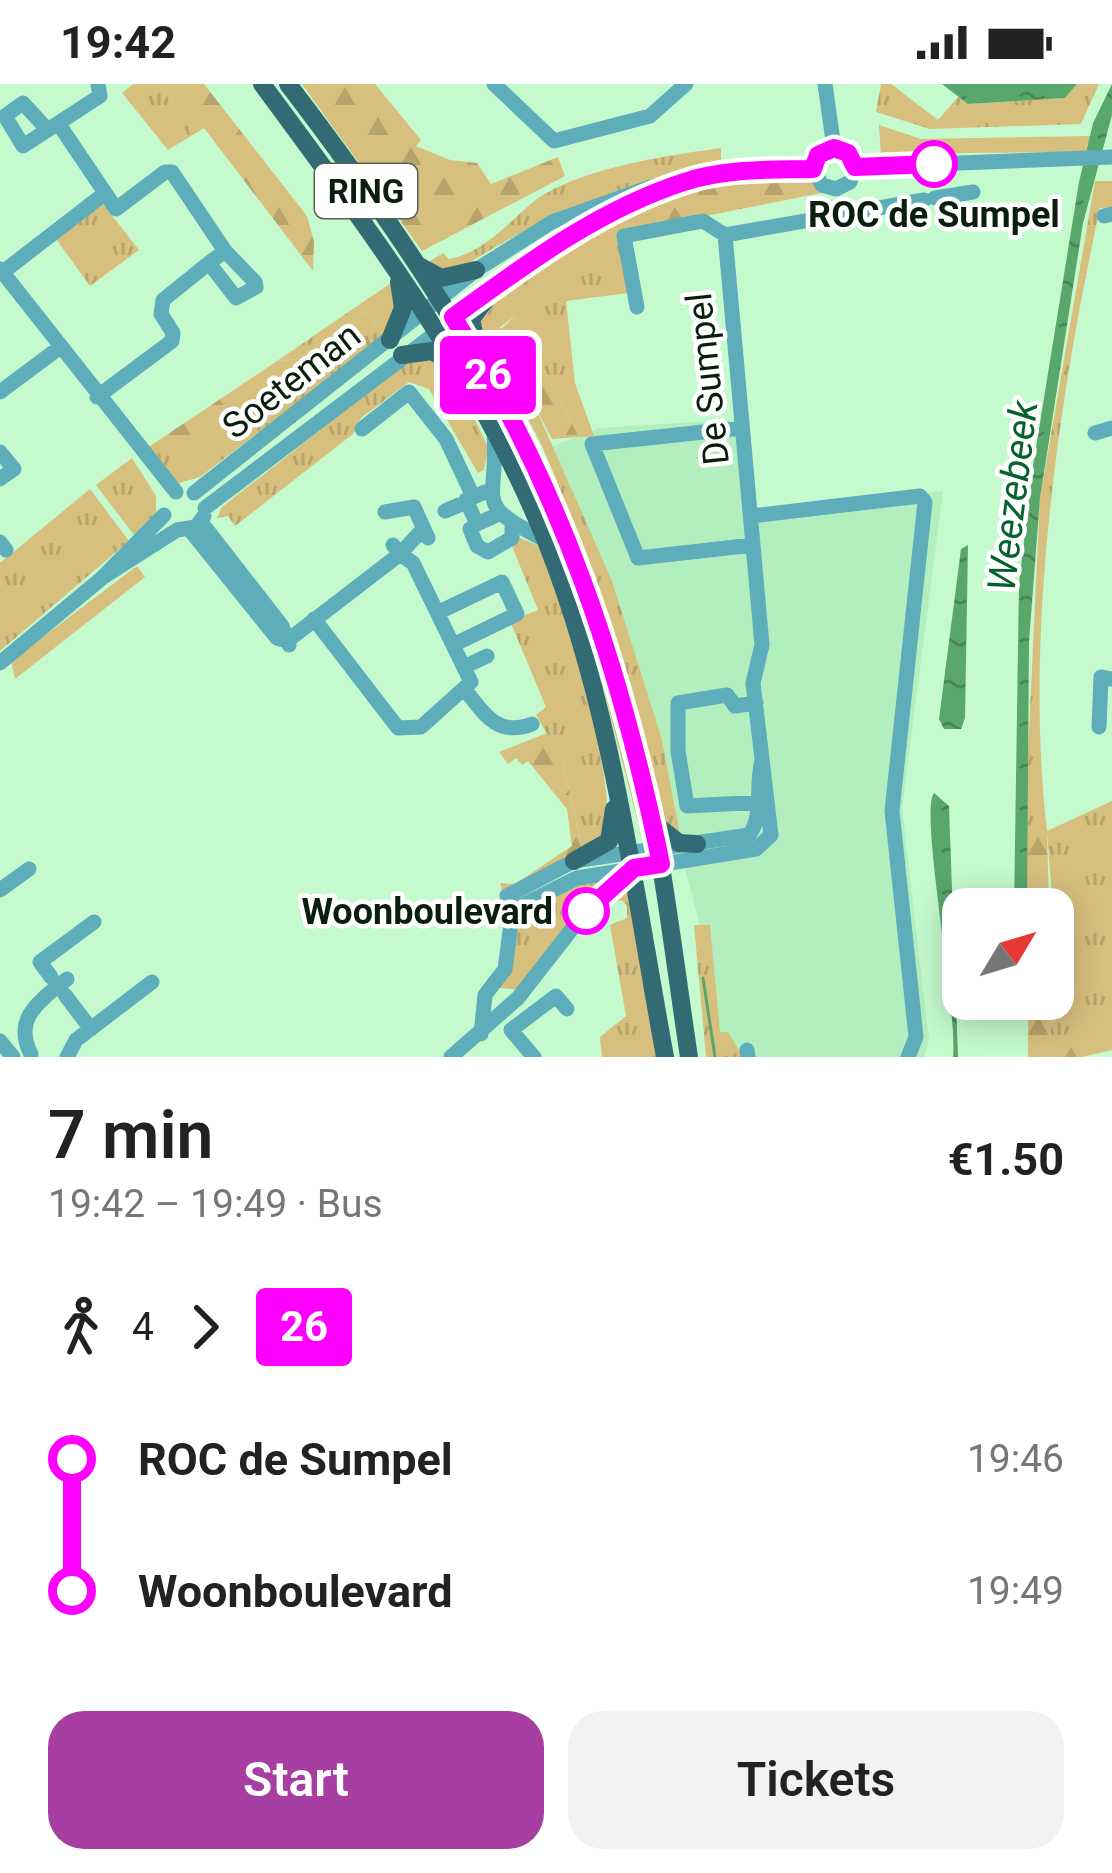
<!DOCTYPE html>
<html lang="en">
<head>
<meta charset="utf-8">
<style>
	body { margin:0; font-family:Roboto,sans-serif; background:#f2f2f2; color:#222; height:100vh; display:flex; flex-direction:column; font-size:45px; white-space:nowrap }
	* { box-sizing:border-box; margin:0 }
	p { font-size:39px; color:#767676 }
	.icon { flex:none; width:66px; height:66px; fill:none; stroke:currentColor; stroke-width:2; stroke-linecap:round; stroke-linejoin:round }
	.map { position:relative; height:973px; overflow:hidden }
	.panel { display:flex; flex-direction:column; background:#fff; flex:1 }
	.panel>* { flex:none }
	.badge { padding:0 24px; border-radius:9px; font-size:42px; line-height:78px }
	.needle { width:78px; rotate:52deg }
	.buttons { position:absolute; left:942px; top:804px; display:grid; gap:24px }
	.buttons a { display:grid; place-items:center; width:132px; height:132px; border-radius:24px; background:#fff; box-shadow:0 6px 30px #0003; font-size:60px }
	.map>.badge { position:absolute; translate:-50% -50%; box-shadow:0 0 0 6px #fff }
	.legs { display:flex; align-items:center; gap:18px; height:132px; padding:0 48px; font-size:39px }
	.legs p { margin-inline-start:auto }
	.head { display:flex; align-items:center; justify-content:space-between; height:204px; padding:0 48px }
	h1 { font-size:66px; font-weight:600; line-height:90px }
	.button { display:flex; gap:24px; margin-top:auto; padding:24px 48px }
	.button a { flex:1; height:138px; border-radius:36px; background:#a73fa2; color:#fff; font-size:48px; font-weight:600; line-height:138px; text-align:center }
	.button a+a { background:#f2f2f2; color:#222 }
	ul { padding:0 48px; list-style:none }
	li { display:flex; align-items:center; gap:42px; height:132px; font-size:45px }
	li i { display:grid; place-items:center; width:18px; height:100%; margin:0 15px; background:currentColor }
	li i::after { content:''; width:30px; height:30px; margin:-15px; border:9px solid; border-radius:50%; background:#fff }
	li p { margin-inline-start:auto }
	li:first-child i { background:linear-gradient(#0000 50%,currentColor 0) }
	li:last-child i { background:linear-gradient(currentColor 50%,#0000 0) }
	.status { display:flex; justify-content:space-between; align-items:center; height:84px; padding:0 60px; background:#fff; direction:ltr }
	.status svg { height:33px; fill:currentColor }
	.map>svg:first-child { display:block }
</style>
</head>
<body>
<div class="status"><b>19:42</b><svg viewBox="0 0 49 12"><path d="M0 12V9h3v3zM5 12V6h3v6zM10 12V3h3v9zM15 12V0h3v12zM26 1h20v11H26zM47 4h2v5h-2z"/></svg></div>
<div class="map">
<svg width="1112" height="973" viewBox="0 0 1112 973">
	<defs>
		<pattern id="grass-tufts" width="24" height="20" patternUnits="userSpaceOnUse" patternTransform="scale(3)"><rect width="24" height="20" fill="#d7bf7e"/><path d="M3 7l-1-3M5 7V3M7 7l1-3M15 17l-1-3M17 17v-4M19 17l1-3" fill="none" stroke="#b7a46c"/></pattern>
		<pattern id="forest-firs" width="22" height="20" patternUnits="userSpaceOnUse" patternTransform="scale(3)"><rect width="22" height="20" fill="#d7bf7e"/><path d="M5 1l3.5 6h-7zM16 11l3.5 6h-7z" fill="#b7a46c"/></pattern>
		<pattern id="water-ripples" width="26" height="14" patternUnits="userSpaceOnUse" patternTransform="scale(3)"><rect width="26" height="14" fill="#59a76b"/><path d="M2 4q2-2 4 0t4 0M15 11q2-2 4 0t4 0" fill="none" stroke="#488756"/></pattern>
	</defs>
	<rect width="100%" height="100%" fill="#c5face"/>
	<path fill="#b3efbe" d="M745,335L756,428L943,407L902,724L929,956L924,973H720L703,854L636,596L550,363L600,344Z"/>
	<path fill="url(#grass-tufts)" d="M133,0H158L194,47L168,66L122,9Z
		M881,0H891L938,36L958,13L969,20L1065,14L1077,0H1099L1081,40L930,45L876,28Z
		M879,41L921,55L1090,52L1086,67C1018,70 947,67 881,73Z
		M721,64V76L727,81C625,96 542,132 456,187L440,190L430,177L443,169L449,175C483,169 509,138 532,119C573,85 670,71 721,64Z
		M1095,97H1112V123L1100,124C1058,316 1024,551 1047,747L1112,717V955L1050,968L1053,825L1047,749L1024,753L1040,414Z
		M103,120L139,166L90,202L56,155Z
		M622,128L629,147L617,150L636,208L566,217L575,299L594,352L579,353L515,232L500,243L612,497L662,656L681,756L660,737C625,610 595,481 541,360C529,332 474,253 481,229C491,195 590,147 622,128Z
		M391,199L399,222L383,253L200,393L179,399L145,365L162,354L177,373L286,293L376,242L365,228L297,275L277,277Z
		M425,272L451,285L488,363L484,386L478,389L429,305L409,298L361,334L353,350L235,442L228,432L217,434L222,423L412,274Z
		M517,368L546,416L609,585L645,746H640L590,553Z
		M132,374L156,412V431L134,451L96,401Z
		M90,405L129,457L0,567V479Z
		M518,453L541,463C563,524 617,692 606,750L583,769L562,676L536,631L546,623L510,537L538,526L511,460Z
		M137,482L145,493L15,595L11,577Z
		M608,796L519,906L500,904L521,831L566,803Z
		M625,805L634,826L658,973H602L600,953L626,932L610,841L627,834V822L622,816L605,821L591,835L597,819Z
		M694,841H710L720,948H728L743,973H706Z"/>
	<path fill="url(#forest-firs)" d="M158,0H204L307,132L314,157L313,187L204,44L168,66L193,46Z
		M302,0H375L421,56L416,62L450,76L477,79L491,100L558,73L565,92L422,167Z
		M808,90L832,107L629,147L622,128L709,99Z
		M365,228L376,242L308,292L286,293L177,374L162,354L277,277L297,275Z
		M515,232L579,353L552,355L497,249Z
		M547,649L562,676L583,769L502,807L500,799L515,800L572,762L567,725L528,677L522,681L516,674L508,680L499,668Z
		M1047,748L1049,825H1027L1024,753Z
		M1028,915H1050L1051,967L1112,955V966L1082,973H1028Z"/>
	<path fill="url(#water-ripples)" d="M942,0H1077L1065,14L968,20Z
		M1112,0V31L1083,139L1040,414L1029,558L1027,825H1014L1019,499L1033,382L1079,98L1093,39Z
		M968,461L965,634L961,645H944L939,635L961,465Z
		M934,709L949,722L958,973H953C958,926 919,727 934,709Z"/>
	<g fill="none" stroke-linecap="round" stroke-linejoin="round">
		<path stroke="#59a76b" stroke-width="3" d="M703,894L715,973"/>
		<path stroke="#5eadba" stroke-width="15" d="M494,0L554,57L650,32L686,0
			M825,0L834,64
			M60,42L116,125L165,88H172L225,167L255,198L256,203L236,214L209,179L225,167
			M46,44L23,19L5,32L23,62L100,12L98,0
			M855,83L1112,73
			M813,85L822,101L836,105L850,98L855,83
			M813,85L818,71L834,64L848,69L855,83
			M935,114L973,108
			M1104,132L1112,130
			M0,185L176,408
			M3,188L104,110
			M637,223L624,152L703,137L725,151L924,116
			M0,308L59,264
			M97,313L172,257L173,249L161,230L163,216L209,179
			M741,344L592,360L638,474L753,461
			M362,345L409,308L446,355L470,406
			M1095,349L1112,344
			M494,350C499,421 470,418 545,456
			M0,368L14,385L0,395
			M485,408L466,416L477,440L499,430
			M194,409L476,186L552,138L650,103L715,91L813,85
			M205,424L545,166L592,137L659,110
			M445,427L459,421
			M385,428L414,423L428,454
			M751,432L920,412L925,418L892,727L916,953L908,973
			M201,438L282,542L289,561
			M470,445L477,462L488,468L512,454V442
			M190,446L277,554L287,557
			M0,458L6,466
			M393,461L400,470L423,445
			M105,492L177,446L196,443L204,432
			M439,528L502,498L517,530L455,560
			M287,557L400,470L413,479L471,598L421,643L398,644L314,535
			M0,579L102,494L164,431
			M466,582L487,572
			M466,607C485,631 498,653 532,640
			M756,619L735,622L727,611L678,619V667L687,722L764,718
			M1099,643L1101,593L1112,595
			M0,806L29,785
			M511,827L577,794L756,765L771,751L753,599L762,561L725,151
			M51,893L40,878L94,838
			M65,911L91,945
			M481,950L485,911L505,885L512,832L507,812L574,777L749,751C764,732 755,701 762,677
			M0,957L13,973
			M747,966L748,973
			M67,973L76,956L152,898
			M451,973L518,914L586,827L632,786
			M534,973L511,946L556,912L567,925"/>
		<path stroke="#336b74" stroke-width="18" d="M262,0C368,144 479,290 546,457C612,623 633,799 665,973
			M288,0C444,204 583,422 640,675C663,774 674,874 689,973
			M419,182L441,194L476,186
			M390,256L403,224L399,198
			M477,263L471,235L495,203
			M402,271L432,267L453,280
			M653,739L679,759L697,760
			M574,777L609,757L614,725"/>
		<path stroke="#5eadba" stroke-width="15" d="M31,970C12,934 41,916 67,895"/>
	</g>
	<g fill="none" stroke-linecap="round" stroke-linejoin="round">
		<g stroke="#fff" stroke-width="27">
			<path id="line-1" d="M586,827L634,784L661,780C621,584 561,403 453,233C526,180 598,126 684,98C725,84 771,86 813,85L818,71L834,64L848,69L855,83L934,80"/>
		</g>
		<use href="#line-1" stroke="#f0f" stroke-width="18"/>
	</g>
	<g fill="#fff" stroke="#f0f" stroke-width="6">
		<circle cx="934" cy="80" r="21"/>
		<circle cx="586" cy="827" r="21"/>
	</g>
	<g text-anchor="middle" stroke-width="9" stroke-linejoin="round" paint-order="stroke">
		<rect fill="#fff" stroke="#546257" stroke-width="3" x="315" y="80" width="102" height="54" rx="9"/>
		<g font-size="33" font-weight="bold" fill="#0a1e0f">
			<text x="366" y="119">RING</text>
		</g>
		<g font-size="36" font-weight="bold" fill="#0a1e0f" stroke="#fff">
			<text x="934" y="143">ROC de Sumpel</text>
			<text x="553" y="840" text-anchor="end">Woonboulevard</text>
		</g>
		<g font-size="36" fill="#0a1e0f" stroke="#fff">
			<text transform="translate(707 295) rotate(-96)" y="13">De Sumpel</text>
			<text transform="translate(291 296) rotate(-38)" y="13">Soeteman</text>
		</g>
		<g font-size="39" font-style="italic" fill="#04622a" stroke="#fff">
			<text transform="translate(1012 412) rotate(-83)" y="14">Weezebeek</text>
		</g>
	</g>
</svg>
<div class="buttons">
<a><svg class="needle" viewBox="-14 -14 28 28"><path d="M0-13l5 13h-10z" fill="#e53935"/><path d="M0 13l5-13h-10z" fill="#767676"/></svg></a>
</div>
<b class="badge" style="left:488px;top:291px;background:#f0f;color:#fff">26</b>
</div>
<section class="panel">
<div class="head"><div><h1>7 min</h1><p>19:42 – 19:49 · Bus</p></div><b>€1.50</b></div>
<div class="legs"><svg class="icon" aria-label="walk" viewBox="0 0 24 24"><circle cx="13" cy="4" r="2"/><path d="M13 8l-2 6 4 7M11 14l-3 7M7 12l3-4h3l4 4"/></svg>4<svg class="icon" aria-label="forward" viewBox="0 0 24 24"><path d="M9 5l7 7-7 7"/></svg><b class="badge" style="background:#f0f;color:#fff">26</b></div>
<ul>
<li><i style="color:#f0f"></i><b>ROC de Sumpel</b><p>19:46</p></li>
<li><i style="color:#f0f"></i><b>Woonboulevard</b><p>19:49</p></li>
</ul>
<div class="button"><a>Start</a><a>Tickets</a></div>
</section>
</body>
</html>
